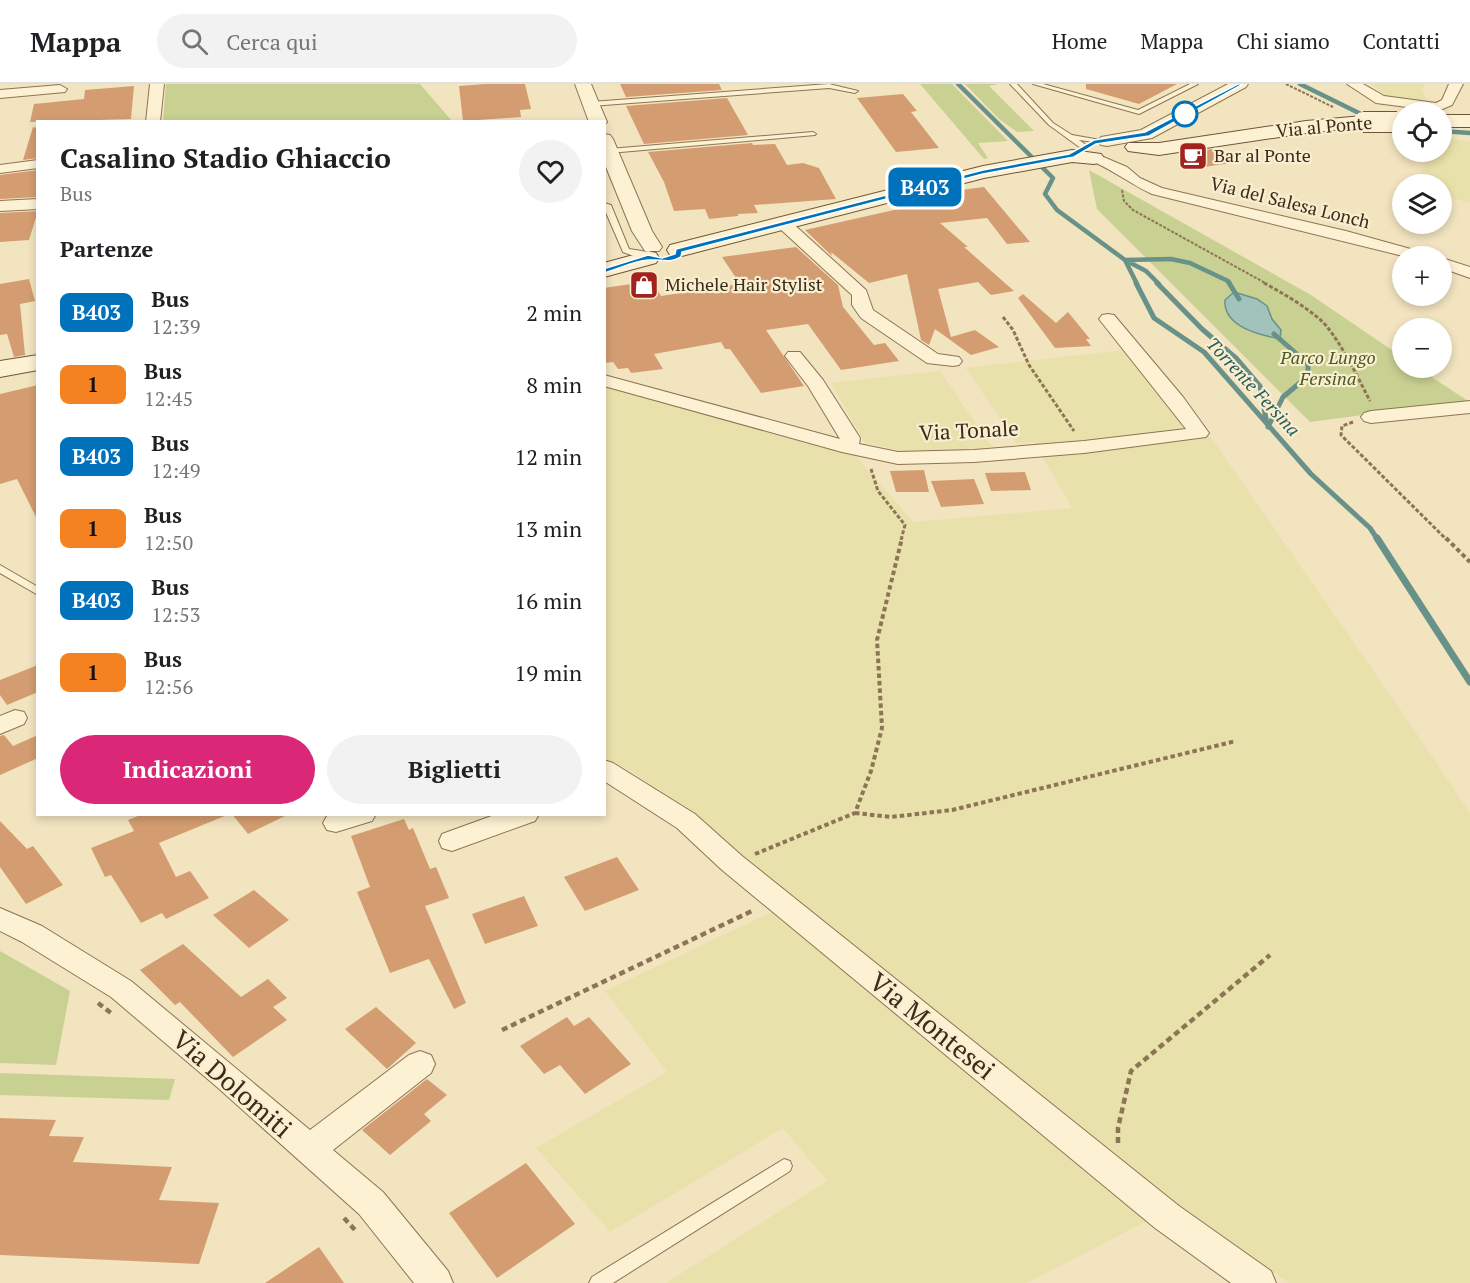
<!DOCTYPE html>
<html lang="it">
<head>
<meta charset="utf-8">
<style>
	body { margin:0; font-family:"PT Serif",serif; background:#f2f2f2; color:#202124; height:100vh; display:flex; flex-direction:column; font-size:22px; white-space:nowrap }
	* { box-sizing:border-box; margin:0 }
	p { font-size:20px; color:#757577 }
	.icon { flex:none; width:33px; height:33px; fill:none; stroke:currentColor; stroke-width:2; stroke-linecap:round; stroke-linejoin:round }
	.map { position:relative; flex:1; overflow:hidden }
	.sheet { position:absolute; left:36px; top:36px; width:570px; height:696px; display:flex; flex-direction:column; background:#fff; border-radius:0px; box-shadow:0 3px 9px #0003 }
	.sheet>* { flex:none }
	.badge { padding:0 12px; border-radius:9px; font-size:21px; line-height:39px }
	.fabs { position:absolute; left:1392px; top:18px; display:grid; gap:12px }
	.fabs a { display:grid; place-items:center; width:60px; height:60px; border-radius:50%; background:#fff; box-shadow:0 3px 9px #0003; font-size:30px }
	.map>.badge { position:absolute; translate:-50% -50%; box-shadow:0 0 0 3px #fff }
	h2 { padding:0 24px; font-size:22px; line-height:54px }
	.round { display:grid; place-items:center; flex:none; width:63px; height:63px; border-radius:32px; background:#f2f2f2 }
	.summary { display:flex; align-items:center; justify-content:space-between; height:102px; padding:0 24px }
	h1 { font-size:28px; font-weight:800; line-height:45px }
	.primary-button { display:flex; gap:12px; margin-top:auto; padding:12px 24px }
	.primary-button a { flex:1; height:69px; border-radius:36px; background:#db2777; color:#fff; font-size:24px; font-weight:800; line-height:69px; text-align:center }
	.primary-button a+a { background:#f2f2f2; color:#202124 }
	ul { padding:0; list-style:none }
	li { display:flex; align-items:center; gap:18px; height:72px; padding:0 24px }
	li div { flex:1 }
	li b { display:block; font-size:22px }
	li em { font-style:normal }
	li .badge { min-width:66px; font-weight:700; text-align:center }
	header { display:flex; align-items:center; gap:36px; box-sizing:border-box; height:84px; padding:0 30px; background:#fff; border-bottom:2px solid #e0e0e0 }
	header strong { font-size:28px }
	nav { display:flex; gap:33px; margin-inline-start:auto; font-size:21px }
	.search { width:420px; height:54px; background:#f2f2f2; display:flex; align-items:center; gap:15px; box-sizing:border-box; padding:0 21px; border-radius:33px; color:#757577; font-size:22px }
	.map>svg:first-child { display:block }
</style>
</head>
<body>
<header>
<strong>Mappa</strong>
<div class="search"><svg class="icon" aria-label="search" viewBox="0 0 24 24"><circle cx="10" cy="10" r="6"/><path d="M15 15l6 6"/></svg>Cerca qui</div>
<nav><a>Home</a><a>Mappa</a><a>Chi siamo</a><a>Contatti</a></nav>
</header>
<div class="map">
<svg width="1470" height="1199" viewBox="0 0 1470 1199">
	<rect width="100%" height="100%" fill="#f2e4bf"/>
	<path fill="#e9e1ab" d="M1371,0H1426L1422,4L1426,16H1398L1384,11Z
		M1442,54L1470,58V119L1442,111V100H1417L1430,68H1442Z
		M1140,264L1210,352L1398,622L1470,729V1199H1289L1178,1121L1027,1199H666L827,1097L783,1044L610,1148L536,1064L667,988L605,907L795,817L640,693L605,673V303L855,371L913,438L1072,424L1034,358L1016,359L966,284Z
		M940,287L992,363L913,369L865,359L831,299Z"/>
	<path fill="#c8d192" d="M166,0H420L452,37H163Z
		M920,0H952L1008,57L978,59L988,74L984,75Z
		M965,0H998L989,2L1034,47L1017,48L999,35Z
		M1089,86L1311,211L1402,273V284H1418L1468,317L1310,338L1097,125Z
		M0,867L70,907L56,981L0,979Z
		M0,989L175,995L169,1016L0,1011Z"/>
	<path fill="#a2c3bb" stroke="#689289" stroke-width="1.5" d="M1234,208L1257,215L1267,222L1272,235L1281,246L1280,255C1260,251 1223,243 1225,216Z"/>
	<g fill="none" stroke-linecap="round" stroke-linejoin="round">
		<path stroke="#689289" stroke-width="4.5" d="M958,0L1053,94L1045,110L1057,126L1125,176L1137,200
			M1300,0L1365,32
			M1442,47L1470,49
			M1125,176L1171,175L1190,179L1228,197L1230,200
			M1127,177L1146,187L1159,200"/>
		<path stroke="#689289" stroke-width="5" d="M1136,199L1154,234L1204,268L1311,390L1370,444L1378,456
			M1157,199L1202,245L1237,275L1260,302L1267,340
			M1229,199L1239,215
			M1268,343L1283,313L1308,292V280L1274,250"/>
		<path stroke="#689289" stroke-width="7" d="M1377,454L1470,598"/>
	</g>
	<path fill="#d49d71" d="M485,0H525L531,25L520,26L521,33L463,37L459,2Z
		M620,0H719L722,6L626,13Z
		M1086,0H1177L1139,20L1086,5Z
		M134,2L131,35L30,38L34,20L84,15L85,6Z
		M903,10L917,27L911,28L939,64L896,68L857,14Z
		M727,14L748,51L644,60L626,22Z
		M33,43L38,44V74L23,76Z
		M752,59L753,61L775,60L787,81L803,79L819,84L836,115L754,121L758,129L738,130V132L709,135L705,125L674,127L664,98L648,68Z
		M1212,65L1232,79L1204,83L1185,69Z
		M38,86V113L0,115V91Z
		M984,103L1030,158L1007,160L987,134L940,139L968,163H964L1014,207L991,211L978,198L938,205L951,253L975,246L999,263L971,271L935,245L929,261L921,256L907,190L869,199L831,168L832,172L805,146L894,126L939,120L929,110Z
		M38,127L29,156L0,158V129Z
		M796,163L838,201L843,223L874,261L885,259L899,277L841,286L808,240L766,246L804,302L761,309L730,265H725L721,258L654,270L663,285L631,289L628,284L618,285L613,278L604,279V204L652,197L661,212L740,200L722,173Z
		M29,195L35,217L20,220L25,271L14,273L7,250L0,251V200Z
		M1023,210L1056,239L1068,228L1090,255H1086L1091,262L1055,264L1018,214Z
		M38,301V437L17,395L0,400V310Z
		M924,386L929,408H896L890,387Z
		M1025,388L1031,406L991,407L985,389Z
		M974,395L984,420L941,423L931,397Z
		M38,581V608L7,621L0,611V596Z
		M4,651L13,662L38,651V674L0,691V652Z
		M143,730L227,731L159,759L176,793L190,787L209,814L166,835L162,829L141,839L111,791L105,793L91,764L134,747L128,736Z
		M232,730H289L248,750Z
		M404,735L409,746L413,744L430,785L436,783L449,814L425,822L466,919L454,925L429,875L390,889L357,808L370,803L351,752Z
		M0,737L27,765L33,762L63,801L26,820L0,783Z
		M617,773L639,806L585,827L564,793Z
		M254,806L289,836L249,864L213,831Z
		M524,812L538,842L485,860L472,830Z
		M183,860L241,913L268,895L287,914L273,923L287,936L233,973L180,918L175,921L140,886Z
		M376,923L416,959L387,985L345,945Z
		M567,933L574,942L589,933L631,980L585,1010L560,981L544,990L520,962Z
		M427,995L447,1011L424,1030L431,1037L390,1071L362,1046Z
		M0,1034L56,1036L49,1052L84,1053L73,1078L172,1083L159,1116L219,1119L199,1180L0,1171Z
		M526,1079L575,1140L497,1194L449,1129Z
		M319,1163L344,1199H265Z"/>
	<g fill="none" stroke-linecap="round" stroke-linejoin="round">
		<g stroke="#8d7455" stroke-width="2">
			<path id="service" d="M829,0L858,7L855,9L829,4L591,22L588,20L591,18Z
				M1010,0H1017L1053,39L1072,51L1106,57L1102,59L1079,56L1089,63L1082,65L1049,41Z
				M1033,0H1043L1138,26L1190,0H1198L1139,30Z
				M813,48L816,50L815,51L609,69L605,67L609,65Z
				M604,119L611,121L629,165L648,168V172L631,171L623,168L604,124Z
				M0,481L38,503V511L0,489Z
				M784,1075L790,1077L792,1082L790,1087L613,1199H589L592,1193Z"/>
		</g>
		<g stroke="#8d7455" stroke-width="2">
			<path id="minor" d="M150,0H164L160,38H146Z
				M1347,0H1363L1384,12L1436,19L1442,16L1449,0H1463L1452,21L1438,27L1376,19Z
				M60,1L67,5L65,8L0,14V6Z
				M1101,72L1127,83L1140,94L1162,104L1346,147L1425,169L1427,172H1403L1152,110C1132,101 1116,88 1096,79L1094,76Z
				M38,76V84L0,89V81Z
				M38,115V125L0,127V117Z
				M783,134L789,136L866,206L873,226L938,270L959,273L962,277L959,281L953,282L927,279L861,234L852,221V211L777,142L775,139Z
				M1442,174L1470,183V194L1442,184Z
				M1108,230L1114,231L1183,313L1209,349L1206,353L1084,369L974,378L898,380L842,368L604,302V291L840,355L808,302L785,272L788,268H800L823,296L860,354L859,360L898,368L974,366L1084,357L1186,345L1099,235L1102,231Z
				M1470,317V329L1371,339L1364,337L1361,333L1364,329L1371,327Z
				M15,626L24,628L27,634L24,640L0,650V632Z
				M604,676L613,679L695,730L742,772L1179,1122L1271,1187L1276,1199H1231L1155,1144L722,786L677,744L604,697Z
				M332,730H376L372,737L336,748L327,746L323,739L327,732Z
				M497,730H539L535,737L452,767L442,764L439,757L442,750Z
				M0,824L42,842L131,897L310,1046L409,971L420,967L431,971L435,980L431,989L333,1066L383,1108L448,1187L453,1199H414L359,1130L217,1003L111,913L22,858L0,847Z"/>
		</g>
		<g stroke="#8d7455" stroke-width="2">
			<path id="tertiary" d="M575,0H591L607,38L604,41V38H589Z
				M1228,0H1248L1246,3L1152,54L1107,62L1101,61L1098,57L1101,53L1141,46Z
				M604,50L610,51L613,55L652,147L662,163L659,167H645L632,147L604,78Z"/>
		</g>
		<g stroke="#6e5539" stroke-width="2">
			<path id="secondary" d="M1442,31H1470V43H1442Z
				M1363,32L1370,34L1372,38L1370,42L1306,49L1159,71L1128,67L1125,63L1128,59H1159L1306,37Z
				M1072,66L1101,70L1104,74L1101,78L1094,80L1072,78L984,94L678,173L670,171L667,166L670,161L983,82Z
				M648,167L656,169L659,174L656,179L604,193V179Z
				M38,271V286L0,293V277Z"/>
		</g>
		<path stroke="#8d7455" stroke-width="2" stroke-dasharray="3 1.5" stroke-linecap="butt" d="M1286,0L1333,23
			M1122,106L1124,117L1133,126L1267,200"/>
		<path stroke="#8d7455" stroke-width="3" stroke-dasharray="4 2" stroke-linecap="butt" d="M1264,199C1281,208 1317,229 1328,244C1345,266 1357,292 1370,317
			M1003,233L1013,246L1029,281L1074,347
			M1353,338L1342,342L1341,351L1447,456
			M871,385L878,407L905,441L901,456"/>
		<path stroke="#8d7455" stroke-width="4" stroke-dasharray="4.5 3" stroke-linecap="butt" d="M1446,454L1470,478
			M855,729L891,733L952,726L1236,657
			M755,770L855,729L871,687L882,644L877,556L902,454"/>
		<path stroke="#8d7455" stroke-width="4.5" stroke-dasharray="6 4" stroke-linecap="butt" d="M98,919L111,929
			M502,946L754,826
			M1118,1059V1044L1131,987L1270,871
			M344,1134L355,1146"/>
		<use href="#service" fill="#fcf1d3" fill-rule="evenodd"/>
		<use href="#minor" fill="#fcf1d3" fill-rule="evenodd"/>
		<use href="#tertiary" fill="#fcf1d3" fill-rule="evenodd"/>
		<use href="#secondary" fill="#fcf1d3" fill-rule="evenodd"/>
		<g stroke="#6e5539" stroke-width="22" stroke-linecap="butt">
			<path id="secondary-bridge" d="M1363,38H1397"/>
		</g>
		<use href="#secondary-bridge" stroke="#fcf1d3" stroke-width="20"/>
	</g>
	<path fill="#0072bc" stroke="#fff" stroke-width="1.5" d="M1238,0H1243L1149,52L1096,60L1074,73L983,90L682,168L681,173C669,180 661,175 648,176C634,177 618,185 604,189L600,186L648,171L662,174L675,170L676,165L983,86L1069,70L1094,56L1145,48Z"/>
	<defs>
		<g id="cafe-square" transform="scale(1.5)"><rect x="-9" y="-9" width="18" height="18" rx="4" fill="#a2221f" stroke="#f9eecf"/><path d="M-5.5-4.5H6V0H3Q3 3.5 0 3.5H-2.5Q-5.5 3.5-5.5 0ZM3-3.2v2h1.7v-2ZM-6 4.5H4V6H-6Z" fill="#fff"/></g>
		<g id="shop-square" transform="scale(1.5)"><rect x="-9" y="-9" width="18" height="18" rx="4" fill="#a2221f" stroke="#f9eecf"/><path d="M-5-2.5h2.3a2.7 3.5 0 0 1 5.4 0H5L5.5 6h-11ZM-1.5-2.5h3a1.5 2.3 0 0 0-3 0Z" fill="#fff"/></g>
	</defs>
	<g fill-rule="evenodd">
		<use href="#cafe-square" x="1193" y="72"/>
		<use href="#shop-square" x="644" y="201"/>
	</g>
	<circle fill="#fff" stroke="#0072bc" stroke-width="3" cx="1185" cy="30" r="12"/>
	<g text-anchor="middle" stroke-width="4.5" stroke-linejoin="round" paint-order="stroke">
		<g font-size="18" fill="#3b2b1b" stroke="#f9eecf">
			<text transform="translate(1324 43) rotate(-5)" y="6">Via al Ponte</text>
			<text transform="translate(1290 119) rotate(14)" y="6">Via del Salesa Lonch</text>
		</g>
		<g font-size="18" fill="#3b2b1b" stroke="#f9eecf" text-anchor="start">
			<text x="1214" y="78">Bar al Ponte</text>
			<text x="665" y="207">Michele Hair Stylist</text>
		</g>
		<g font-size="18" font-style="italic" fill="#495920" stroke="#f9eecf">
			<text x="1328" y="280">Parco Lungo<tspan x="1328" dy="21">Fersina</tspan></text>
		</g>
		<g font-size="18" font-style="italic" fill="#295c5a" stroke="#f9eecf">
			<text transform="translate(1253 303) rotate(47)" y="6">Torrente Fersina</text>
		</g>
		<g font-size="21" fill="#3b2b1b" stroke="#f9eecf">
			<text transform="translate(969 347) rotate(-3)" y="7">Via Tonale</text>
		</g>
		<g font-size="26" fill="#3b2b1b" stroke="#f9eecf">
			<text transform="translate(932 942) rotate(39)" y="9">Via Montesei</text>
			<text transform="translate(232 1000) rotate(41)" y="9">Via Dolomiti</text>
		</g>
	</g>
</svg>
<div class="fabs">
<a><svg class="icon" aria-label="locate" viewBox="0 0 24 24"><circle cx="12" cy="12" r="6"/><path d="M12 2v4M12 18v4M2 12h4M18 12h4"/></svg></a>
<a><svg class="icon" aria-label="layers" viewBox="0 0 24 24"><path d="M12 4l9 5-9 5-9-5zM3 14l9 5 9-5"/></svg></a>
<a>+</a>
<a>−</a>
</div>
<b class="badge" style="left:925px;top:103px;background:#0072bc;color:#fff">B403</b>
<section class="sheet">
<div class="summary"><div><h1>Casalino Stadio Ghiaccio</h1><p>Bus</p></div><a class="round"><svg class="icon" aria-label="heart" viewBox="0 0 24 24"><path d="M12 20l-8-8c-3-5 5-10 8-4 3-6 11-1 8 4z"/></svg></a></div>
<h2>Partenze</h2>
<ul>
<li><span class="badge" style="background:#0072bc;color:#fff">B403</span><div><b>Bus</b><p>12:39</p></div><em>2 min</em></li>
<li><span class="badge" style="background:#f58220;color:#111">1</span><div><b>Bus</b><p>12:45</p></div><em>8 min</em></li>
<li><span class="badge" style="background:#0072bc;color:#fff">B403</span><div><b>Bus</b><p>12:49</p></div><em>12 min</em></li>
<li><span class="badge" style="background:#f58220;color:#111">1</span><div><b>Bus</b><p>12:50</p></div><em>13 min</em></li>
<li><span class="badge" style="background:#0072bc;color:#fff">B403</span><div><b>Bus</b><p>12:53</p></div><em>16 min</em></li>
<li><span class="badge" style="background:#f58220;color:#111">1</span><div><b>Bus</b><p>12:56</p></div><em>19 min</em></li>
</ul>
<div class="primary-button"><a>Indicazioni</a><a>Biglietti</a></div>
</section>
</div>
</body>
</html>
